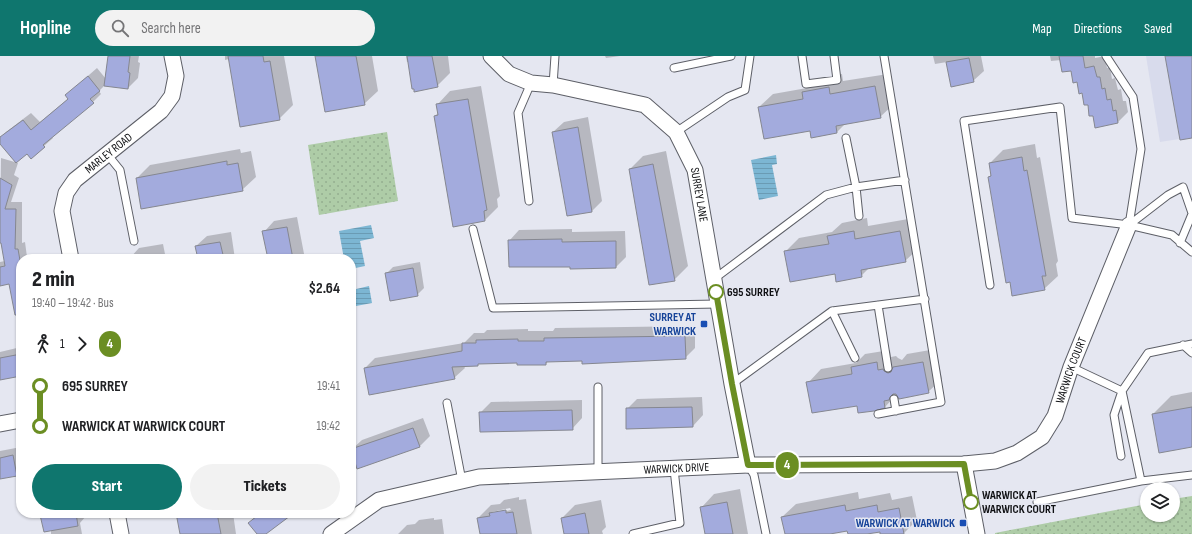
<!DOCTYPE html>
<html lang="en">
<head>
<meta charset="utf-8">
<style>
	body { margin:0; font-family:"Sofia Sans Condensed",sans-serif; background:#f2f2f2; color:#202124; height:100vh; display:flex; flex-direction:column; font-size:15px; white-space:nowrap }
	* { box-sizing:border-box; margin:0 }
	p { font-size:13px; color:#757577 }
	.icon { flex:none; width:22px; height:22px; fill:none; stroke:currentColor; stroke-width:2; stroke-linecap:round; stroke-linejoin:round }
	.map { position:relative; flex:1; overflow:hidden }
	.side { position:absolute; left:16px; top:198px; width:340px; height:264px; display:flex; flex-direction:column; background:#fff; border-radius:16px; box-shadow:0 1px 3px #0004 }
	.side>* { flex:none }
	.badge { padding:0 8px; border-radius:13px; font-size:14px; line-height:26px }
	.controls { position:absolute; left:1140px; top:426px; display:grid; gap:8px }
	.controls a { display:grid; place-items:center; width:40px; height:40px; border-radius:50%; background:#fff; box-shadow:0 1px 3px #0004; font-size:20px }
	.map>.badge { position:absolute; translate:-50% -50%; box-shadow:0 0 0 2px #fff }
	.legs { display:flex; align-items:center; gap:6px; height:44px; padding:0 16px; font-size:13px }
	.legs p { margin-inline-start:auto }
	.head { display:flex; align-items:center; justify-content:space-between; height:68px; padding:0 16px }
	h1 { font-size:22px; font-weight:800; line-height:30px }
	.button { display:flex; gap:8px; margin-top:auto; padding:8px 16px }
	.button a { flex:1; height:46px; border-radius:24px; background:#0f766e; color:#fff; font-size:16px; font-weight:800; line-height:46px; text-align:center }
	.button a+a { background:#f2f2f2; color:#202124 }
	ul { padding:0 16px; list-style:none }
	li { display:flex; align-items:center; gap:14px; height:40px; font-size:15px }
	li i { display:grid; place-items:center; width:6px; height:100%; margin:0 5px; background:currentColor }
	li i::after { content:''; width:10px; height:10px; margin:-5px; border:3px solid; border-radius:50%; background:#fff }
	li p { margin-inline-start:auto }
	li:first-child i { background:linear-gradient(#0000 50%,currentColor 0) }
	li:last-child i { background:linear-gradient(currentColor 50%,#0000 0) }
	header { display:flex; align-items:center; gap:24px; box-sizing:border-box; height:56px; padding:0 20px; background:#0f766e; color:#fff }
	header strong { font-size:19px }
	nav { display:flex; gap:22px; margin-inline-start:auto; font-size:14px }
	.search { width:280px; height:36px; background:#f2f2f2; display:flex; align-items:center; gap:10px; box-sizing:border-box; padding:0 14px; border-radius:22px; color:#757577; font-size:15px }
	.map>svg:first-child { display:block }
</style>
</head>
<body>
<header>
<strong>Hopline</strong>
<div class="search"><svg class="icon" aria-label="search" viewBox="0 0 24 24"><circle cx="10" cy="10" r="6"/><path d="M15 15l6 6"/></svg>Search here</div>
<nav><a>Map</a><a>Directions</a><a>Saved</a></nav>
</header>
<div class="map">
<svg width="1192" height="478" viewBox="0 0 1192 478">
	<defs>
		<pattern id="green-dots" width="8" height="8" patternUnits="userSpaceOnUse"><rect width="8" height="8" fill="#aecca7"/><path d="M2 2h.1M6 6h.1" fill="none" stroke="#94ae8f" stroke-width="1.8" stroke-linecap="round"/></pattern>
		<pattern id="water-rules" width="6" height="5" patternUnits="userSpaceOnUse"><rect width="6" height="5" fill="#7cb6d3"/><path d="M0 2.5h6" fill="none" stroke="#6a9bb4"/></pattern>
	</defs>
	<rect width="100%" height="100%" fill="#e5e7f1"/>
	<path fill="#d8dbec" d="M1146,0H1192V81L1160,86Z"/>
	<path fill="url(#green-dots)" d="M387,76L398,145L319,159L308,89Z
		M1192,440V478H995V477L1147,448V459H1173V443Z"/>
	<path fill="url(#water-rules)" d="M776,99L777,108L772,109L778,140L759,144L751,104Z
		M371,169L374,182L360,185L365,210L351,213V203H344L339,175Z
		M369,230L372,247L356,250L352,234Z"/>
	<path fill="#0003" fill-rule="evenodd" d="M109,0H139L138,6L140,7L138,22L128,32L105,29L99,35L101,38L93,46L52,81L53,82L44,90L31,102L27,97L0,87V82L6,76L31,57L40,66L69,42L66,39L97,12L106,23Z
		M225,0H284L293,49L279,63L229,3L225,4Z
		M316,0H372L378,35L364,48Z
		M406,0H448L450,17L437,30L409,6H407Z
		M605,0H620L606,2Z
		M933,0H981L984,15L973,25L947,6L935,8Z
		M1050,0H1095V2L1105,0L1107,12L1110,11L1112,23L1115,22L1118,34L1121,33L1123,45H1126L1128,56L1118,66L1094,58L1072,13L1061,4L1051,5Z
		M842,18L843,25L888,18L894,48L880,61L846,67L837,76L810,74L759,51L773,38L807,32L816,23Z
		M481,30L500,140L497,143L498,151L485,164L435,60L438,57L437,49L450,35Z
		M588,61L602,145L592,155L553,76L564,66Z
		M1035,88L1037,102L1040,101L1058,205L1056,208L1058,220L1044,233L989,121L992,118L990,107L1003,94Z
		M240,93L241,97L251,95L256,121L242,134L137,122L150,109Z
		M666,95L688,210L674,224L630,113L643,100Z
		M1,102L18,107L14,119L19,122L11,146H22V187L25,186L27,201L34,200V203H21V271H18L10,227L0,229V206L5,205L2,186H0Z
		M297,161L305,203H308H268L264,176L274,165Z
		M867,162L868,170L914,162L919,192L905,205L870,211L861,220L835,217L785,196L799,182L832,176L842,167Z
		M572,173V176L625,175L626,201L616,211L571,210L509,185L519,174Z
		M231,176L235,203H199L196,190L207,180Z
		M163,188L166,203H129L139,192Z
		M420,206L424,232L417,239L386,218L393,211Z
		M695,270V292L685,302L548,305L546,308L518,306L480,307L477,309L464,310L465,312L454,322L365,312L375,302L464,287L474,277H484L487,274L528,273V275H553L555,272Z
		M21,291V320L0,323V296Z
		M936,293L942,323L928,336L897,338L885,351L858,349L808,327L821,313L856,307L865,298L890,294L891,301L896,300L898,302L902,304L907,298Z
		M1192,336V390L1153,358L1171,340Z
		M702,341L703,359L693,370L627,353L637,343Z
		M582,344V362L572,373L480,357L491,346Z
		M423,362L430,380L419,391L351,394L362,384Z
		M21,391V418L0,422V395Z
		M740,433L748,478H710L701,452L714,438Z
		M858,436L859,443L890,437L892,444L912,440L917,464L904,477L900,478H881V474L862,478H849L848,474L824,478H786L782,461L796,448Z
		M519,441V444L526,443L532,478H481L478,462L491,449L500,448L504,444ZM510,452L511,454L490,458L492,456Z
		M601,444L606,471L602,475L603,478H565L562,462L575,449Z
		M43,457H86V460L80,467L82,478H51V474L41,459Z
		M177,457H233L236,478H181Z
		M434,462V464L442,463L444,478H398L407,469L415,468L419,464Z"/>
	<path fill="#a3abdd" stroke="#858790" d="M108,0H130L128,16L130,17L128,33L104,30Z
		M228,0H263L264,6L270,5L280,64L240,71Z
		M315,0H356L365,49L325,56Z
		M407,0H432L438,31L414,36V33H412Z
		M1059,0H1083L1085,12L1094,10L1097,21H1100L1102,33L1105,32L1107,44L1111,43L1113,55L1116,54L1118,67L1095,72L1093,60H1089L1088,49H1084L1082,37L1079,38L1077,26L1073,27L1071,15L1062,16Z
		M1165,0H1192V82L1180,84Z
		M969,2L974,26L951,31L946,6Z
		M88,20L100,35L90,43L94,47L43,89L45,91L31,103L27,98L16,107L0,88V81L23,64L31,74L68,43L65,39Z
		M875,30L881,62L836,70L837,77L811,82L810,75L764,83L758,51L803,43L802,36L829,31L830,38Z
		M468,43L487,154L484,155L485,165L453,171L434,60L438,59L436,48Z
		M578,71L592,156L567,160L552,76Z
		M1022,101L1024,115L1027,114L1046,220H1042L1045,234L1012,240L1010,226L1006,227L998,180L988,121L991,120L989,107Z
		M227,105V109L238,107L243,135L141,153L136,122Z
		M653,108L675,225L649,229L629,113Z
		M0,122L12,129L5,153H16L15,193H18L21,210V259H15L9,228L0,230V211L5,210L1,187H0Z
		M287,171L293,203H268L262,175Z
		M854,175L855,183L900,175L906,206L861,214L862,221L836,226L835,218L790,226L784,195L829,188L827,180Z
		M562,183V186L616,185V212L570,213V211H509L508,184Z
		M220,186L224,203H198L195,190Z
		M413,212L418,240L390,245L385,217Z
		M685,280L686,303L582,308V305L546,306V309H517V307L478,308V310L452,311L455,323L369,339L364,312L462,295V287H476V284L518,283V285H544V282Z
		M21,298V320L0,324V302Z
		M877,306L878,314L883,313L884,315L888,317L891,316L893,311L923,306L929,337L899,343L896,338H893L890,341L889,344L884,345L885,352L874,355L858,357L857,350L812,357L806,326L852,318L851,311Z
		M692,351L693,371L626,373V352Z
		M1192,351V391L1159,397L1152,358Z
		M572,354L573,374L480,376L479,356Z
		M413,372L420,391L357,413L351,393Z
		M13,399L17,420L0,423V402Z
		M727,446L733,478H705L700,451Z
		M845,449L846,455L877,449L878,456L899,452L904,478H880V476L867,478H848L847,475L830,478H785L781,461Z
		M506,454V457L513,456L517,478H480L477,462L490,460L489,457Z
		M52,457H76L78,470L44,476L40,459Z
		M176,457H217L221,478H180Z
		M261,457H294L266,478H257L248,467Z
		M585,457L589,478H564L561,462Z"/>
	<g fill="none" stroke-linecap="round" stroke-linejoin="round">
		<g stroke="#5d5f67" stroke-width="9">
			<path id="service" d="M802,0L806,28L837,24L834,0
				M1106,0L1133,41L1141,93L1129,169
				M674,12L731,0
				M553,29L555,0
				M676,76L728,41L745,34L750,0
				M846,82L856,131L859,160
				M107,98L120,114L134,185
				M529,145L518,57L531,27
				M1129,169L1168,139L1183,131L1192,157
				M473,173L493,252L718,248
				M1180,187L1192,158
				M714,223L826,139L856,131L905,124
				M990,229L964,65L1060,51L1072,162L1129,169L1172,179L1192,196
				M878,249L888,312
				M832,255L855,302
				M1183,289L1192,297
				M1071,311L1122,335L1148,297L1192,288
				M732,328L832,255L925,243
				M598,331V416
				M1122,335L1141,425
				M894,343L896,355
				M447,347L462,425
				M878,358L941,346L884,0
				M1121,400L1114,359L1122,335
				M748,409L754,419L766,478
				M1037,446L1141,425L1192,419
				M633,478L680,467L674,413"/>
		</g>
		<g stroke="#5d5f67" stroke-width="17">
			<g id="minor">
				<path id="s1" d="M491,0L509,18L531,27L553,29L645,49L676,76L695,114L732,328L748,409"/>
				<path id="s2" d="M71,203L62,155L66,137L75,124L161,55L172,40L176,20L172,0"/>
				<path d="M0,368L21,364"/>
				<path d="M964,408L977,478"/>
				<path d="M117,457L121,478"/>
				<path id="s3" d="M331,478L379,444L479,421L748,409L964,408L995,405L1017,397L1042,381L1055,360L1071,311L1129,169"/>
			</g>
		</g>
		<use href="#service" stroke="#fff" stroke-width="7"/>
		<use href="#minor" stroke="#fff" stroke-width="15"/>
	</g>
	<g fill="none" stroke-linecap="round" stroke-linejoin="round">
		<g stroke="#fff" stroke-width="9">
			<path id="line-1" d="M716,236L732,328L748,409L964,408L971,446"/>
		</g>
		<use href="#line-1" stroke="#6b8e23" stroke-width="6"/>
	</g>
	<g fill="#fff" stroke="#6b8e23" stroke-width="2">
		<circle cx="716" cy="236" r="7"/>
		<circle cx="971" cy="446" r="7"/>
	</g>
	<g fill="#1a4fb4" stroke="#e5e7f1" stroke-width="1.5">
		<rect x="700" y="264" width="8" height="8" rx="2"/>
		<rect x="959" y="463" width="8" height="8" rx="2"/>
	</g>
	<g text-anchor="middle" stroke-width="3" stroke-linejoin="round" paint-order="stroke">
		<g font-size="12" fill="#0f1013" stroke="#e5e7f1">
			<text dy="4" stroke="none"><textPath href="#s2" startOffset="126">MARLEY ROAD</textPath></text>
			<text dy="4" stroke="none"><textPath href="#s1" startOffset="274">SURREY LANE</textPath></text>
			<text dy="4" stroke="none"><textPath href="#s3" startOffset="804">WARWICK COURT</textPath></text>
			<text dy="4" stroke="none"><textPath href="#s3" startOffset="359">WARWICK DRIVE</textPath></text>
		</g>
		<g font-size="12" font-weight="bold" fill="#0f1013" stroke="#e5e7f1" text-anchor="start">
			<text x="727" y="240">695 SURREY</text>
			<text x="982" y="443">WARWICK AT<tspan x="982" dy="14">WARWICK COURT</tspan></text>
		</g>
		<g font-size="12" font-weight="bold" fill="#164399" stroke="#e5e7f1" text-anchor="end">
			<text x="696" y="265">SURREY AT<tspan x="696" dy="14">WARWICK</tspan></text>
			<text x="955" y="471">WARWICK AT WARWICK</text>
		</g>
	</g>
</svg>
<div class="controls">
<a><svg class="icon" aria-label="layers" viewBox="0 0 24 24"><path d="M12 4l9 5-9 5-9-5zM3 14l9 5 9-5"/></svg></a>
</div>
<b class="badge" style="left:787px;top:409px;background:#6b8e23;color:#fff">4</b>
<section class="side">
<div class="head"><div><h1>2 min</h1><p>19:40 – 19:42 · Bus</p></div><b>$2.64</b></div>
<div class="legs"><svg class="icon" aria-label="walk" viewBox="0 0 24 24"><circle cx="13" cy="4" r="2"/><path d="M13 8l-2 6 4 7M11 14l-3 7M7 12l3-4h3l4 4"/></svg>1<svg class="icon" aria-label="forward" viewBox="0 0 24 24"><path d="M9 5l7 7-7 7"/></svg><b class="badge" style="background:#6b8e23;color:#fff">4</b></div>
<ul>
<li><i style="color:#6b8e23"></i><b>695 SURREY</b><p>19:41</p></li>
<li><i style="color:#6b8e23"></i><b>WARWICK AT WARWICK COURT</b><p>19:42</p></li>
</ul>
<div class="button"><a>Start</a><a>Tickets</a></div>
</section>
</div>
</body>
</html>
